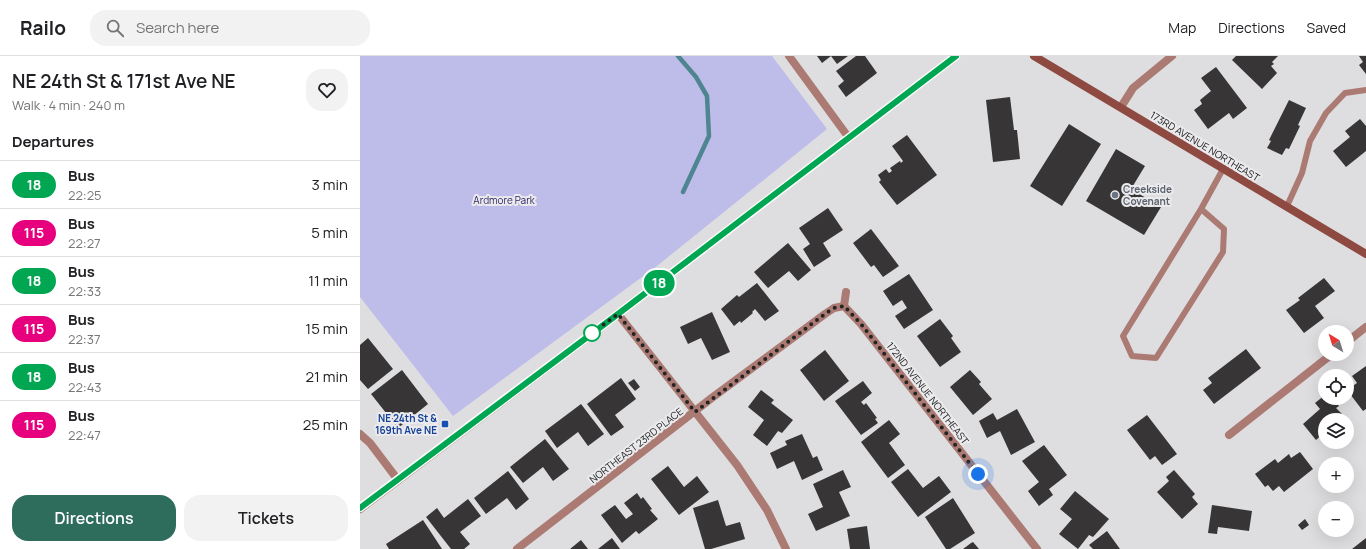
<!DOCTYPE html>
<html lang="en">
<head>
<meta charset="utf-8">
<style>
	body { margin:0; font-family:Manrope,sans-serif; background:#f2f2f2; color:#202124; height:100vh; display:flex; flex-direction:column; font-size:15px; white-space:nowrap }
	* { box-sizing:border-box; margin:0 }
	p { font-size:13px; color:#757577 }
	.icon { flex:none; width:22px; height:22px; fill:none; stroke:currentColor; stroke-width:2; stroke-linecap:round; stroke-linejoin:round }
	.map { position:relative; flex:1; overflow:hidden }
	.panel { display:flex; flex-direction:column; background:#fff; width:360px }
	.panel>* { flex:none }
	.badge { padding:0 8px; border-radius:13px; font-size:14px; line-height:26px }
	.needle { width:26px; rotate:322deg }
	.tools { position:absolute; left:958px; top:269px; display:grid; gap:8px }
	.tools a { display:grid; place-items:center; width:36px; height:36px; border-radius:50%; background:#fff; box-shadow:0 4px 16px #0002; font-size:20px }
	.you { position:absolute; width:20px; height:20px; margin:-10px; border:3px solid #fff; border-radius:50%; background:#1a73e8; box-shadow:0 0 0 6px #1a73e833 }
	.map>.badge { position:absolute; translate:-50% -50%; box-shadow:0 0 0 2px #fff }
	h2 { padding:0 12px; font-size:15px; line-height:36px }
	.round { display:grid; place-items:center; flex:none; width:42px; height:42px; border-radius:16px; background:#f2f2f2 }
	.head { display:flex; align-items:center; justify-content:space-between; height:68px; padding:0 12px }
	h1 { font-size:19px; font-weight:600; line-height:30px }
	.button { display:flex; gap:8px; margin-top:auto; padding:8px 12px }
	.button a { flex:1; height:46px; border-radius:16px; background:#2e6d5c; color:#fff; font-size:16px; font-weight:600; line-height:46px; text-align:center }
	.button a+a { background:#f2f2f2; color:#202124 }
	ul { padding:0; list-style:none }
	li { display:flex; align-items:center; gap:12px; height:48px; padding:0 12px; border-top:1px solid #e0e0e0 }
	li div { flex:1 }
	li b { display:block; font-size:15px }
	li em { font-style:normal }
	li .badge { min-width:44px; font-weight:700; text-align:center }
	header { display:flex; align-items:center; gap:24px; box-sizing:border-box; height:56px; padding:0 20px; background:#fff; border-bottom:1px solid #e0e0e0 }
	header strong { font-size:19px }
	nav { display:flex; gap:22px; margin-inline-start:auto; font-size:14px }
	.search { width:280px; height:36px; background:#f2f2f2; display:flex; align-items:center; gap:10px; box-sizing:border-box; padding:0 14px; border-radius:16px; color:#757577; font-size:15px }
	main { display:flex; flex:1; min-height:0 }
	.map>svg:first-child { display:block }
</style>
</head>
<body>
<header>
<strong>Railo</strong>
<div class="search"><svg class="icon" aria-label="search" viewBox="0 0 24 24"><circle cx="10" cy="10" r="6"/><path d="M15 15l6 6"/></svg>Search here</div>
<nav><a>Map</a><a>Directions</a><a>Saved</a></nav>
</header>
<main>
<section class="panel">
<div class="head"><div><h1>NE 24th St &amp; 171st Ave NE</h1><p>Walk · 4 min · 240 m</p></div><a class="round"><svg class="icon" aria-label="heart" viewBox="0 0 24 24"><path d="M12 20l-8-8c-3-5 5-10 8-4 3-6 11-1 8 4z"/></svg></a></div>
<h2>Departures</h2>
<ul>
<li><span class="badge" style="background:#00a651;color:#fff">18</span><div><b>Bus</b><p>22:25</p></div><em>3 min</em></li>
<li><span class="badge" style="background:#e6007e;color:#fff">115</span><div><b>Bus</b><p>22:27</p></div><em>5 min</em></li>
<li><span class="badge" style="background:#00a651;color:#fff">18</span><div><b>Bus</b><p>22:33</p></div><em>11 min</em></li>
<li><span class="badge" style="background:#e6007e;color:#fff">115</span><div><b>Bus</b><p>22:37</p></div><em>15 min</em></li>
<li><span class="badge" style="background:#00a651;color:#fff">18</span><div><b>Bus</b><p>22:43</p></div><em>21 min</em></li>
<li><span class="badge" style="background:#e6007e;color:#fff">115</span><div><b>Bus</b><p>22:47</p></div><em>25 min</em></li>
</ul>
<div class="button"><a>Directions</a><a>Tickets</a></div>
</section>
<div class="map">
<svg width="1006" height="493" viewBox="0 0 1006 493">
	<rect width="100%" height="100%" fill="#dedee0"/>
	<path fill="#bebde9" d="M0,0H412L467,73L297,210L93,360L0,241Z"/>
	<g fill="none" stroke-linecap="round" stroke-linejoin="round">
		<path stroke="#4f8590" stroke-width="4.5" d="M318,0L336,21L347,40L349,80L323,136"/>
	</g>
	<path fill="#373535" d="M457,0H488L477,8L471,0L462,7Z
		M496,0H505L517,17L486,41L478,30L484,25L476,15Z
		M876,0H918L912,6L914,8L911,10L917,17L902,33L872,4Z
		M999,0H1006V18L999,9L1003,6Z
		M856,11L887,52L873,63L869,57L848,73L834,54L842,48L840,44L851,35L841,22Z
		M650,41L654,74H657L660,103L633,106L626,44Z
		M929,44L946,52L938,69L940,70L929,93L926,92L922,99L907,92L911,85L909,84Z
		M1000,63L1006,70V95L986,111L973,95L990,81L985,75Z
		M709,68L741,88L702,150L670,130Z
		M547,79L577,119L537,149L519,126L521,124L518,119L526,113L529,117L532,115L530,112L540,105L541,107L543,105L532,90Z
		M756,93L785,110L771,133L801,151L784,179L726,145Z
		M468,152L483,174L463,187L471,200L454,211L443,193L450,188L439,172Z
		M511,173L539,210L523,221L514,209L511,211L493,187Z
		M428,187L451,214L438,225L429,215L408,232L394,216Z
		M549,218L573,254L544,273L535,260L547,252L542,244L533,250L523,235Z
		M964,222L975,235L955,250L964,262L944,277L926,254L940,244L938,242Z
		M397,227L419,255L405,265L395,253L392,256L393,257L381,267L380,265L374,270L361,253L377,239L379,241Z
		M352,256L370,296L352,304L341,282L328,288L320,271Z
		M580,263L593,280L591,282L601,296L580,311L557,280Z
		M8,282L33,313L8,333L0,324V289Z
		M886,293L901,312L854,348L843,334L852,327L848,322Z
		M465,294L489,325L464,345L440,314Z
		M1006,310V353L1003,355L987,334L997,327L992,320Z
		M42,314L68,348L38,372L11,338Z
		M610,314L621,326L619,328L632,343L613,359L590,331Z
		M261,322L276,343L255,359L264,371L251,380L227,348Z
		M274,323L280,331L275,335L268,327Z
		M503,325L512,337L501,346L504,349L506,347L517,362L515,363L518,367L501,379L475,345Z
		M401,334L414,344L411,347L433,364L422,377L418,375L407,390L393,379L404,364L388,351Z
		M965,339V342H972L979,350L976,352L984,360L979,364H965V376L956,384L943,368L960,353L955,347Z
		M221,348L244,378L228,390L218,376L197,392L185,375Z
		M657,353L675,386L651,399L640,375L627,382L619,365L633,357L637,364Z
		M787,359L817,398L802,409L795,400L790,404L767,374Z
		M529,364L540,378L529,387L545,409L528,422L501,386Z
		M442,378L453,402L457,400L463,414L442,424L434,405L417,413L410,397L427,389L425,385Z
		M185,383L209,413L193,425L183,411L163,427L150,411Z
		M684,389L707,419L689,433L693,439L679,450L668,435L679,426L662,405Z
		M940,396L953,413L924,436L919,430L913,435L908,429L905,431L895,418L915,403L918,407L929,398L931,402Z
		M308,410L324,431L337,420L349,436L319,459L291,423Z
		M548,413L563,432L579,420L591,436L558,461L531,426Z
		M483,414L491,431L479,436L490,460L456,475L448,458L463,451L453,428Z
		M814,414L835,438L832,441L838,448L822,463L797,436L809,425L806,421Z
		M148,415L169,443L156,454L147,442L126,458L114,442Z
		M715,435L749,463L733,481L729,479L718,493L699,478L712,463L700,453Z
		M277,437L281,443L283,441L292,453L290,454L298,463L279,478L276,475L262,487L241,459L255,449L266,463L273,458L264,447Z
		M593,442L615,477L590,493H586L565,461Z
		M108,443L121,460L100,476L110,488L104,493H91L66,461L77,452L84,462Z
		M358,444L366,470L380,466L385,483L351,493H345L333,452Z
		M852,449L892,455L889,475L858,471L857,478L848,477Z
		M945,463L949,469L942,474L938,469Z
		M63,464L82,493H29L26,488Z
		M507,470L510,493H490L487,473Z
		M747,475L760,493H733L729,489Z
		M252,482L260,493H238Z
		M1006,482V493H992Z
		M221,484L228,493H210Z
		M613,486L619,493H603L611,487Z"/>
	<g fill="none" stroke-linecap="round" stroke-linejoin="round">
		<path stroke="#ab7a73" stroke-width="6" d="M927,150L942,117L950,85L966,57L985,37L1006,34
			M841,153L864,173L863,196L796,302L772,300L763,280L841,153L863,113"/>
		<path stroke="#ab7a73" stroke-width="8" d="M429,0L489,82
			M761,51L773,32L812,0
			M484,250L486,236
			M258,258L377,409L407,454L426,493
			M987,286L1006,271
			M0,378L10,387L38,424
			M869,379L972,298
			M157,493L353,341L465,258L474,252L484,250L501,268L677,493"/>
		<path stroke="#8e4941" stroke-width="8" d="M674,0L1006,198
			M0,453L258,258L596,0"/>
	</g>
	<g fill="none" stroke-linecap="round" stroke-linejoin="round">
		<g stroke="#fff" stroke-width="9">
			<path id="line" d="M0,452L258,258L596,0"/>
		</g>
		<use href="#line" stroke="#00a651" stroke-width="6"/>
		<path stroke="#242425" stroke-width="4" stroke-dasharray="0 7.2" d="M232,277L258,258L335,356L465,258L474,252L484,250L501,268L618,418"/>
	</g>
	<circle fill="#6b7280" stroke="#ebebed" stroke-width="1.5" cx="755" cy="139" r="4"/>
	<circle fill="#fff" stroke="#00a651" stroke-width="2" cx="232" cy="277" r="8"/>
	<rect fill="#1a4fb4" stroke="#ebebed" stroke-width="1.5" x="81" y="364" width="8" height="8" rx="2"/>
	<g text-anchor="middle" stroke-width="4" stroke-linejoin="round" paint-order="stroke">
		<g font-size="10" fill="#242425" stroke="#ebebed">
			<text transform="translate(845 90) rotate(31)" y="4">173RD AVENUE NORTHEAST</text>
			<text transform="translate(568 337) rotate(52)" y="4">172ND AVENUE NORTHEAST</text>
			<text transform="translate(276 389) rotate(-38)" y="4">NORTHEAST 23RD PLACE</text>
		</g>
		<g font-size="10" font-weight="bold" fill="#5b616d" stroke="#ebebed" text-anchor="start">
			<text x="763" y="137">Creekside<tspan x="763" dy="12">Covenant</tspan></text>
		</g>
		<g font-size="10" fill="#2f2465" stroke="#ebebed">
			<text x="144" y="148">Ardmore Park</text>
		</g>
		<g font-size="10" font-weight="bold" fill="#164399" stroke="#ebebed" text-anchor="end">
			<text x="77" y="366">NE 24th St &amp;<tspan x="77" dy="12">169th Ave NE</tspan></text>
		</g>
	</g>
</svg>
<div class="tools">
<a><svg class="needle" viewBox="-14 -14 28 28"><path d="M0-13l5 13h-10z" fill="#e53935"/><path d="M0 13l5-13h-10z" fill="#757577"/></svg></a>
<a><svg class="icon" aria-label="locate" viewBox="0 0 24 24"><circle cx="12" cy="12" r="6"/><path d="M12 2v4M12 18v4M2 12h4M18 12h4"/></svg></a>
<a><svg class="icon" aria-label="layers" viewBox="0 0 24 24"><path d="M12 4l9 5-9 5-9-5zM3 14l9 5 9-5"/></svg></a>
<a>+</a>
<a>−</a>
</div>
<div class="you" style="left:618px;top:418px"></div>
<b class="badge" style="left:299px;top:227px;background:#00a651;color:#fff">18</b>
</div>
</main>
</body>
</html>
